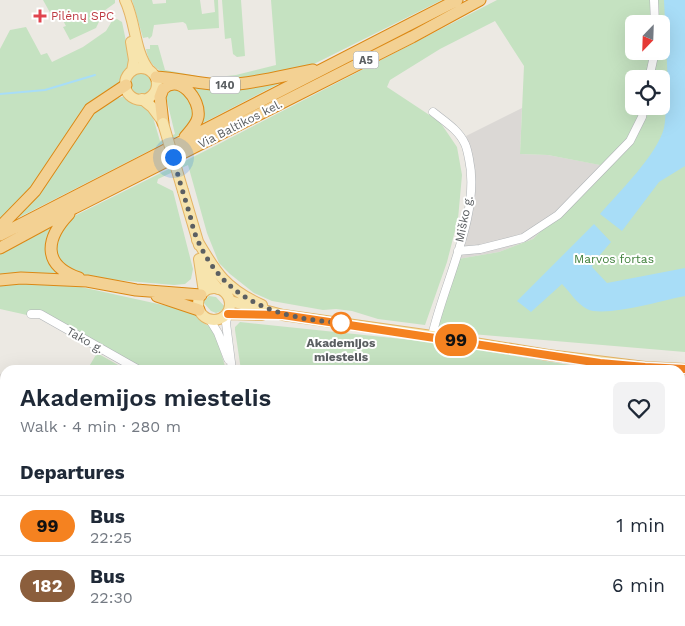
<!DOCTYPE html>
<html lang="en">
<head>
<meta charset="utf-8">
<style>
	body { margin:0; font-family:"Work Sans",sans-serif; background:#f2f2f3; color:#1f2937; height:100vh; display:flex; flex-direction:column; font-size:19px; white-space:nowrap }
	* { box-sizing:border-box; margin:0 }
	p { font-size:16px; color:#747a83 }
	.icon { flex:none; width:28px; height:28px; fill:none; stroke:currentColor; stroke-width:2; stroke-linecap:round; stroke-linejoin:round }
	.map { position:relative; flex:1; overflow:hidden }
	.drawer { position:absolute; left:0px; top:365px; width:685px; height:261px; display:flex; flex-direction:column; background:#fff; border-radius:15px 15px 0 0; box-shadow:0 5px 20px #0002 }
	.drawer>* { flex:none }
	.badge { padding:0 10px; border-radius:16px; font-size:18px; line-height:32px }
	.needle { width:32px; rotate:203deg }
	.controls { position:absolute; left:625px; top:15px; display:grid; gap:10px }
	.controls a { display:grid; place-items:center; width:45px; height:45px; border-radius:8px; background:#fff; box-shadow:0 5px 20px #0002; font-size:25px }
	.you { position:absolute; width:25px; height:25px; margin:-12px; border:4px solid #fff; border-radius:50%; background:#1a73e8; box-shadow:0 0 0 8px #1a73e833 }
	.map>.badge { position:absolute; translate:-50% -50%; box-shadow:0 0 0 2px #fff }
	h2 { padding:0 20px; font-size:19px; line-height:45px }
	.round { display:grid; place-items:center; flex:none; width:52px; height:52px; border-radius:8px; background:#f2f2f3 }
	.overview { display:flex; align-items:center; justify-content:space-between; height:85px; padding:0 20px }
	h1 { font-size:24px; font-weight:600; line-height:38px }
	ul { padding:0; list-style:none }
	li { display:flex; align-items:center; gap:15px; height:60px; padding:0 20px; border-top:1px solid #e0e1e3 }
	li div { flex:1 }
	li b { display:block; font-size:19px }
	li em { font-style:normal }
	li .badge { min-width:55px; font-weight:700; text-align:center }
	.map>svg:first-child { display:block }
</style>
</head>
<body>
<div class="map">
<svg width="685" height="626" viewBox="0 0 685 626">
	<rect width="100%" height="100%" fill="#ece9e3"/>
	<path fill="#dbd8d5" d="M522,108L520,154L548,155L606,166L533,239L499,252L458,259L463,243L475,189V171L471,149L466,136Z
		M3,373L5,375V435L0,432V374Z
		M680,515H685V626H665L655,621H680Z"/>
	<path fill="#dcd8d1" d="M359,621H428L426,626H364Z"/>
	<path fill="#c5e2c1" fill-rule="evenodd" d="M43,0H115V3L104,11L96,28L70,40L63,27L66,26L60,15L53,18Z
		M132,0H152L153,4L166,3V0H200L202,14L215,12L214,0H218L219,28L188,30L186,24L183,22L154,25L152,36L149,39L148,37L143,38Z
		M222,0H241L245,56L237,57L233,54L231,38L225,39Z
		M271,0H442L308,67L235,80L213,81L165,73C154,69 148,61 146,49H150V45H158L165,70L208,78L236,75L276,65Z
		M497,0H685V352L436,331L458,259L499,252L533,239L605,166L548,155L520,154L524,66L495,21L440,49L390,80L387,87L440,122L457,147L462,175L458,219L447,262L425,325L378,319L352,311L336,309L323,310L272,301L254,293L230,274L219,263L207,233L188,165L158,179L157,183L173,191L193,269L191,279L185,284L174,285L92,278L0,276V254L20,243L211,148ZM634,24H661V51H634ZM634,79H661V106H634Z
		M117,19L122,22L126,41L129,68L119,86L93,101L82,110C58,147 35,191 0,220V49L10,30L26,27L41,55L47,53L52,62L83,47L106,31L112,21Z
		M130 84a11 11 0 1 1 22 0a11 11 0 1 1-22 0Z
		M288,79L199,125L186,83Z
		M169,88L185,92L195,114L186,130L176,137L14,220L83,125L102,103L125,96L148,107L152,114L160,141L175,134L166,97L170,91Z
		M27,282L72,285L190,311L205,324L214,328L226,370H145L42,312L29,311L27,315L0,309V284Z
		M209,296L216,297L225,307L221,311L216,313L211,311L203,302Z
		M240,322L431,342L600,370H241L235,330V327Z
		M97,353L127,370H87Z
		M0,432L5,435V621H39L38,625L39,626H0Z
		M71,621H102L112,626H72L74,623Z
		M160,621H182L184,626H158Z
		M238,621H359L364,626H236Z
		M428,621H465L467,622L466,626H426Z"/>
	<path fill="#a8ddf7" d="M664,0H685V166L659,182L622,231L600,214C619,192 657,155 664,128C667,114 664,100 668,86Z
		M594,224L611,242L594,262L592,267L607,283L685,268V296C664,300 604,318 587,309C577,304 570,292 562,284L531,312L517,301Z"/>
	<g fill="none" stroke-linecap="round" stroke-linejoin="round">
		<path stroke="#a8ddf7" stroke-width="2" d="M0,94L45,90L95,75
			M318,626L320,621"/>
		<g stroke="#b0b4b7" stroke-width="9">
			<path id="minor" d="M654,0L655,24
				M649,79L655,51
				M458,251L480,249L523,238L558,215L630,141L642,117L644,106
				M31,314H40L139,370
				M228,314L226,323L232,370
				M210,320L218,333L228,359
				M432,336C444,282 481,214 469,159C468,154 467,148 465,144C459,130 444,121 433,112
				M680,394L685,408
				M120,626L122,621
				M527,626L530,621
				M600,626L602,621"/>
		</g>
		<g stroke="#e4b364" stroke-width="12">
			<path id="major" d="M125,0C136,22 134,51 149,70
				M131,42L134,60L132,71
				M125 84a16 16 0 1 1 32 0a16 16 0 1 1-32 0Z
				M142,99L152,107L163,122
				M183,191L199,245
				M197,240C216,273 226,289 262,305
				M199,259L204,292
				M204,261L211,280L218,289
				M198 304a16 16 0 1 1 32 0a16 16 0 1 1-32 0Z
				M230,301L283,315L432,336L548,355L645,367L685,369
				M228,314L262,315"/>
		</g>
		<g stroke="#db8814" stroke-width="13">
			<path id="highway" d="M156,77C179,78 202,85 225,85C254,84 285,75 313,70
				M163,123L160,97L163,89C179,73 201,99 198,117C197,124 190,131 185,137
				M69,214C46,238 41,265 79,278
				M0,227L35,191L90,109L126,85
				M0,235L457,0
				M0,248L74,208L412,37L480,0
				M0,280L21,278L87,281L136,290L201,295
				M157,296L199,310"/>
		</g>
		<use href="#minor" stroke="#fff" stroke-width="8"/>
		<use href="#major" stroke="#f7e4ad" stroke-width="10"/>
		<use href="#highway" stroke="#f3d193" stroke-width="11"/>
		<g stroke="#e4b364" stroke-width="12" stroke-linecap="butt">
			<path id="major-bridge" d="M163,123L183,191"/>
		</g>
		<use href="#major-bridge" stroke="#f7e4ad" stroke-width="10"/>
	</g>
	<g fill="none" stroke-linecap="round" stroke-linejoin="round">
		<g stroke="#fff" stroke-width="11">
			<path id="line" d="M228,314L283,315L600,363L645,367L685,369"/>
		</g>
		<use href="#line" stroke="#f58220" stroke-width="8"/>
		<path stroke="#5b5f62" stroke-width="5" stroke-dasharray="0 9" d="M173,157C178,176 184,196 190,215C192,224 194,233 198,241C226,303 278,318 341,323"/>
	</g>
	<path fill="#e0444e" stroke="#fff" stroke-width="2" d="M37.5 8.5h5v5h5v5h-5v5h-5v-5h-5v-5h5z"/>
	<circle fill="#fff" stroke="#f58220" stroke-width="2.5" cx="341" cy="323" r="10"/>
	<g text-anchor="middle" stroke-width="4" stroke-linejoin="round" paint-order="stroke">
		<g fill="#fff" stroke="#8c8f91" stroke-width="1">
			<rect x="353.5" y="51.5" width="25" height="17" rx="4"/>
			<rect x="210" y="76.5" width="30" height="17" rx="4"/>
		</g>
		<g font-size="11" font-weight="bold" fill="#5b5f62">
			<text x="366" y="64">A5</text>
			<text x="225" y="89">140</text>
		</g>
		<g font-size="12" fill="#be3a42" stroke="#fff" text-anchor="start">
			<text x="51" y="20">Pilėnų SPC</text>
		</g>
		<g font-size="12" fill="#5b5f62" stroke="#fff">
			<text transform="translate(240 124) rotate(-27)" y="4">Via Baltikos kel.</text>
			<text transform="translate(464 219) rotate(-78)" y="4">Miško g.</text>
			<text transform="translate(85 340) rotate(30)" y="4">Tako g.</text>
		</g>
		<g font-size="12" fill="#40803c" stroke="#fff">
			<text x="614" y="263">Marvos fortas</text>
		</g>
		<g font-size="12" font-weight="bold" fill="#5b5f62" stroke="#fff">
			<text x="341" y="347">Akademijos<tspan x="341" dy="14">miestelis</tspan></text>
		</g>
	</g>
</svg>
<div class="controls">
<a><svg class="needle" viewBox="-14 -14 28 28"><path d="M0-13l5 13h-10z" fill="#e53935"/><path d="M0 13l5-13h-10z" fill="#747a83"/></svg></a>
<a><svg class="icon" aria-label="locate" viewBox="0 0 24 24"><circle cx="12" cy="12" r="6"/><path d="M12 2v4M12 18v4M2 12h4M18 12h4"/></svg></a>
</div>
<div class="you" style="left:173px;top:157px"></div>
<b class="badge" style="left:456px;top:340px;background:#f58220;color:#111">99</b>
<section class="drawer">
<div class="overview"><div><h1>Akademijos miestelis</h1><p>Walk · 4 min · 280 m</p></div><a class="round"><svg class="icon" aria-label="heart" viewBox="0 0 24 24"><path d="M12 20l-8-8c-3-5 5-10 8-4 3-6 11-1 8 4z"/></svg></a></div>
<h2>Departures</h2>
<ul>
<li><span class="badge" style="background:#f58220;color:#111">99</span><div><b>Bus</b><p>22:25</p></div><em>1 min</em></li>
<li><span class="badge" style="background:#8b5e3c;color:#fff">182</span><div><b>Bus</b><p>22:30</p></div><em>6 min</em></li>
</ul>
</section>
</div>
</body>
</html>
